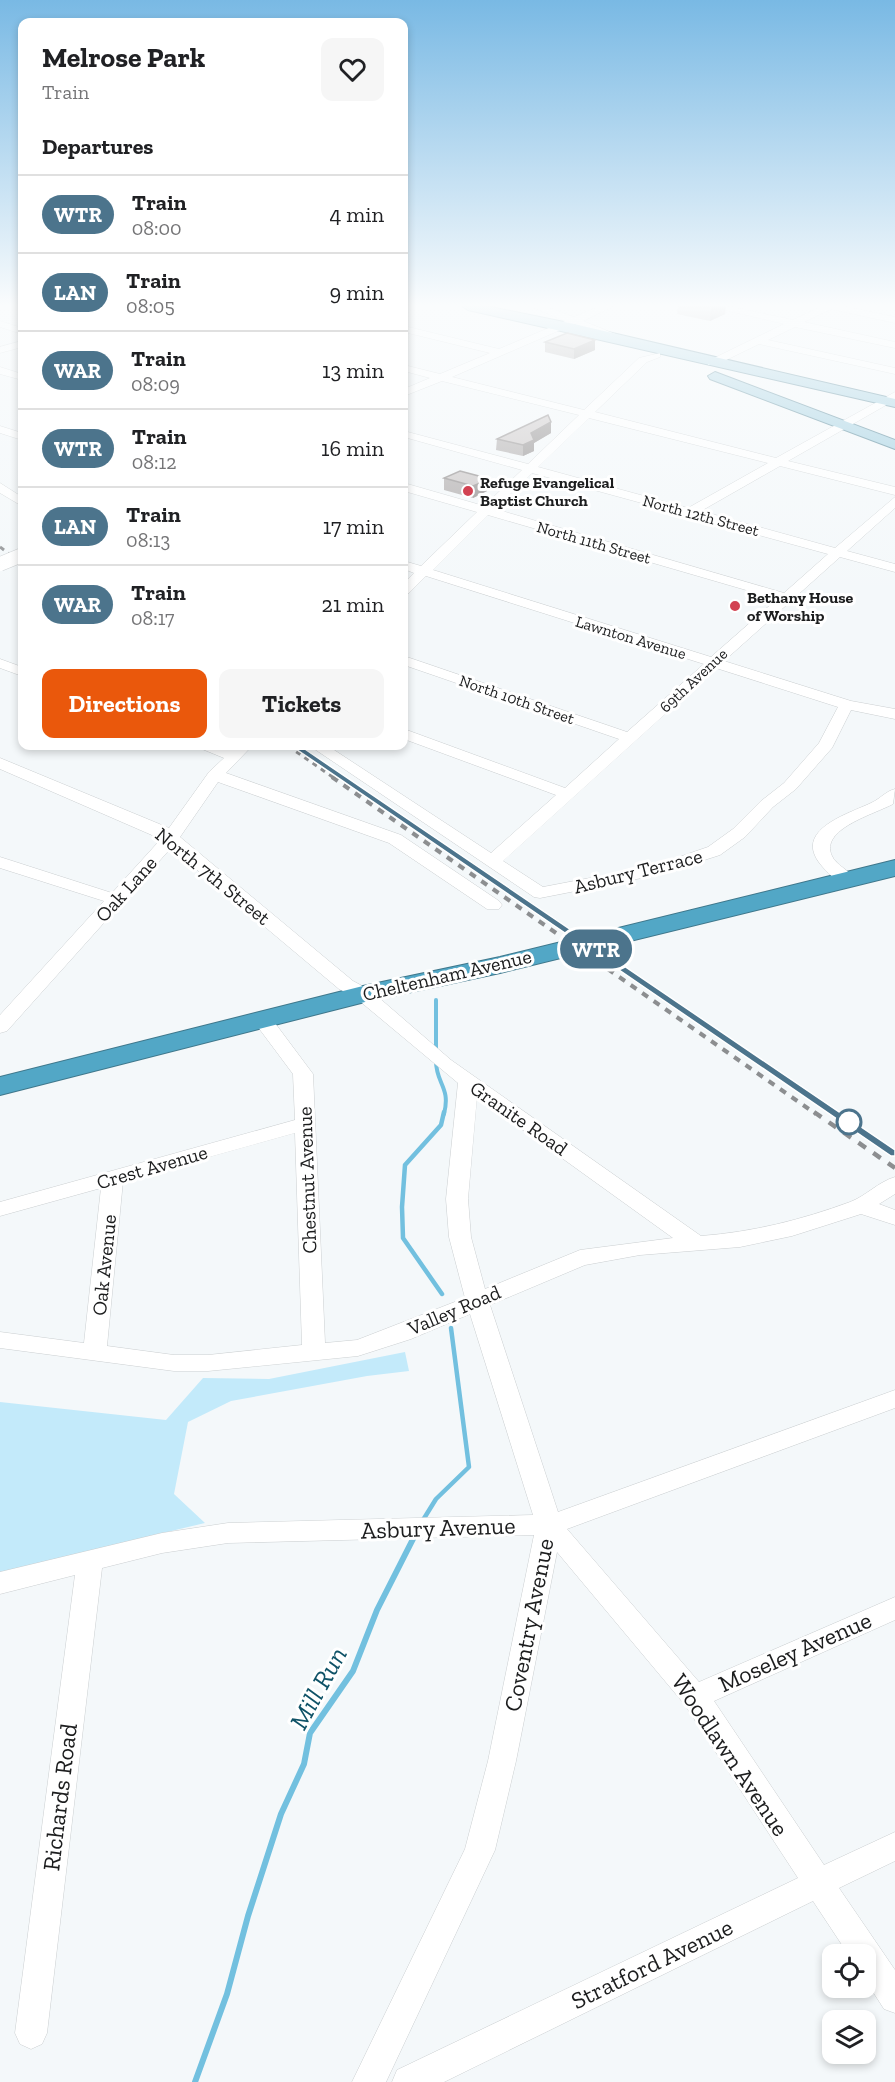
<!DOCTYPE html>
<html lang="en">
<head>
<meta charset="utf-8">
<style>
	body { margin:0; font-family:"Zilla Slab",serif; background:#f6f6f6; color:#202124; height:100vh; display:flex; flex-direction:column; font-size:22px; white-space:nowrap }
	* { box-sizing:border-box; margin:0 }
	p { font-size:20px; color:#757577 }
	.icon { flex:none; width:33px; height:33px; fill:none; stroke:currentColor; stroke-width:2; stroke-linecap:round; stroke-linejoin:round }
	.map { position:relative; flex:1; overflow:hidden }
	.details { position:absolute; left:18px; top:18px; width:390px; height:732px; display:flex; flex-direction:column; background:#fff; border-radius:12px; box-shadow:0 3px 9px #0003 }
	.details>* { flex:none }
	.badge { padding:0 12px; border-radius:20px; font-size:21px; line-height:39px }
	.buttons { position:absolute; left:822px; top:1944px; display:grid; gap:12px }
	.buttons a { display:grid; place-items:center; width:54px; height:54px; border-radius:12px; background:#fff; box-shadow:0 3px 9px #0003; font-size:30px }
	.map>.badge { position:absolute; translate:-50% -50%; box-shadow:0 0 0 3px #fff }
	h2 { padding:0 24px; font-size:22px; line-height:54px }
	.round { display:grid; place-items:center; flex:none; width:63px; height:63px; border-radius:12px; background:#f6f6f6 }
	.summary { display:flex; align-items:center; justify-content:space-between; height:102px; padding:0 24px }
	h1 { font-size:28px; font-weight:700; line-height:45px }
	.cta { display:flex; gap:12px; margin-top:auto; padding:12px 24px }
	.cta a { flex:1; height:69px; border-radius:12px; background:#ea580c; color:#fff; font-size:24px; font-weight:700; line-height:69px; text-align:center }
	.cta a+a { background:#f6f6f6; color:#202124 }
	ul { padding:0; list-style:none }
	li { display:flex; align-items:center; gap:18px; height:78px; padding:0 24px; border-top:2px solid #e0e0e0 }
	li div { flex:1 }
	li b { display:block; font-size:22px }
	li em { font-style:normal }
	li .badge { min-width:66px; font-weight:700; text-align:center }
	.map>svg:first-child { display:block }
</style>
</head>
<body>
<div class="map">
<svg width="895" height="2082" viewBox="0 0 895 2082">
	<rect width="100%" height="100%" fill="#f4f8fa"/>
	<path fill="#c3eafa" d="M405,1352L409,1371L367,1376L231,1401L188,1422L174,1494L205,1523C136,1539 69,1559 0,1576V1402L166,1420L203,1378L269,1379Z"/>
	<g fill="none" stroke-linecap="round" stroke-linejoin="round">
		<path stroke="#72c0df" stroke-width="4" d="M436,1000V1050
			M436,1061C436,1084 451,1087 444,1114"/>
		<path stroke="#72c0df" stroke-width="4.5" d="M442,1294L403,1238L402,1207L405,1165L441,1125L444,1112
			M423,1520L436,1499L469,1467L451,1328
			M412,1540L415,1535"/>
		<path stroke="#72c0df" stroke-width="6" d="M195,2082L227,1994L248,1916L281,1814L304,1764L310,1733L353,1671L377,1610L413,1539"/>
		<g stroke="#cbcfd1" stroke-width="1">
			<path id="minor" d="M530,306H544L574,317L600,306H614L583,321L630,340L621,342L574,324L452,377L584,410L639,358L660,353V357L647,362L595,412L776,458L895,392V400L788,461L895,487V495L780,466L701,511L835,548L895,497V508L847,551L895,564V572L840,557L724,661L851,701L895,709V719L851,710L832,748L796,789L773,807L745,837L720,855L657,875L540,898L534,897L310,746H328L491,853L556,795L404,739V729L565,788L619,739L404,665V656L627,732L704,664L426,576L409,593L404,594V583L414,573L404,569V561L421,566L477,512L404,491V483L484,506L522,470L404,437V431L528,464L579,415L442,381L404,396V389L430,378L404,371V365L440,374L490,353L404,332V326L499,349L565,321ZM589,418L768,463L688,508L538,467ZM532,473L828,554L784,593L495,509ZM488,515L777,599L711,657L433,570ZM716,668L838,707L819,743L784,783L761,801L733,829L708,847L653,866L543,887L503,861Z
				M708,306H727L793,320L822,306H843L895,317V323L831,309L804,322L895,342V348L795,327L768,340L895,368V374L759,344L716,365H708V361L784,324Z
				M0,321L22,328V334L0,327Z
				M22,341V347L0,353V347Z
				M0,367L22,374V380L0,374Z
				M0,426L22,433V440L0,433Z
				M0,483L22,497V506L0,493Z
				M0,659L22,667V676L0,668Z
				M201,746H221L232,750L237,746H252L226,773L401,835L499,901L502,905L499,909H487L389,843L218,782L180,837L353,981L370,990L451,1060L701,1236C753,1232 801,1220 850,1202C866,1196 878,1182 895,1177V1194L879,1204L895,1210V1225L861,1214L792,1236L740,1247L640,1255L585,1265L490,1305L558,1512L895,1390V1408L567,1529L699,1682L895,1597V1620L714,1701L824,1865L895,1832V1861L839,1888L895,1970V2013L884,2009L866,1981V1954H848L813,1901L444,2082H392L397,2070L798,1878L685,1705L557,1552L516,1761L495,1850L386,2082H352L465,1849L488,1761L534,1535L228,1543L162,1553L102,1568L47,2033L42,2044L31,2049L20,2044L15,2033L75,1575L0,1594V1572L162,1533L228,1523L533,1515L470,1314L411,1339L358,1356L208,1371H174L0,1348V1332L84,1343L101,1188L0,1216V1202L295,1120L293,1074L252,1019L262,1013L269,1015L313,1074L325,1343L357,1340L465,1298L449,1237L446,1199L458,1083L356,998L339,989L171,848L7,1031L0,1033V1015L104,901L0,868V857L112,893L161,839L0,769V758L169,828L209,772L224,758L202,749ZM477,1097L673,1238L580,1250L485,1289L471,1237L468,1199ZM295,1133L302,1345L208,1355H174L107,1346L123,1181Z
				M895,789L893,804C875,814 819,829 832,856C836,865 849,870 855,879L846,884C836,882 827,872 821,865C792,830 848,814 871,803C880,799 886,791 895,789Z"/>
		</g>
		<g stroke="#3f778b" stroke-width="2">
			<path id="major" d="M462,306H486L574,324L895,399V407L468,310Z
				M715,372L895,440V449L710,379L708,376Z"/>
		</g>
		<g stroke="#3f778b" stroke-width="2">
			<path id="highway" d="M895,860V876L500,973L365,1002L0,1095V1077L363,986L500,957Z"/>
		</g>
		<use href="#minor" fill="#fff" fill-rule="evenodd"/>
		<use href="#major" fill="#97cadd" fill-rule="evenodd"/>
		<use href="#highway" fill="#52a7c6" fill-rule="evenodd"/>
		<path stroke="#8c8e90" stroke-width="3" stroke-dasharray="5 5" stroke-linecap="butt" d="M0,547L22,563
			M288,746L334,778"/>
		<path stroke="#8c8e90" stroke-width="4" stroke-dasharray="7 7" stroke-linecap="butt" d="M332,777L816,1114
			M471,864L837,1114"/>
		<path stroke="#8c8e90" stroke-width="4.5" stroke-dasharray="9 9" stroke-linecap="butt" d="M814,1112L895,1168
			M835,1112L895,1153"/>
		<g stroke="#cbcfd1" stroke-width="15" stroke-linecap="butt">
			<path id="minor-bridge" d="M0,564L22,555"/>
		</g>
		<use href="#minor-bridge" stroke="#fff" stroke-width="14"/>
	</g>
	<path fill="#aca8a8" d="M678,306H726L725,314L710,321L677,314Z
		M595,340V350L574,359L545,352V342Z
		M551,422V433L534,443V451L523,456L496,450L497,439Z
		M444,478L490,479L489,490L473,498L444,490Z"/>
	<path fill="#8c8888" d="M715,306H726L725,314L710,321L711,308Z
		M595,340V350L574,359V349Z
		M551,422V433L534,443V451L523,456V445L531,433Z
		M490,479L489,490L473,498V486Z"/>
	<path fill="#c8c3c3" stroke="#8c8888" stroke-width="1.5" d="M567,333L595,340L574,349L545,342Z
		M548,415L551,422L531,433L534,440L523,445L497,439Z
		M460,471L490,479L473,486L444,478Z"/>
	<linearGradient id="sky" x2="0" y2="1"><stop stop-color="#79b9e4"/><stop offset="0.51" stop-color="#fafcfd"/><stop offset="1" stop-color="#fafcfd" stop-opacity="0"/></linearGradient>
	<rect width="895" height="598" fill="url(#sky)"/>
	<path fill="#4c748c" stroke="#fff" stroke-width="1.5" d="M296,743L895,1150V1156H891L293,747L292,746Z"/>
	<g fill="#d24252" stroke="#fff" stroke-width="2">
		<circle cx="468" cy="491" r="6"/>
		<circle cx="735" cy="606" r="6"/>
	</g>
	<circle fill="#fff" stroke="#4c748c" stroke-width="3" cx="849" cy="1122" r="12"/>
	<g text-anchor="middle" stroke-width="6" stroke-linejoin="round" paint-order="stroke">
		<g font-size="16" font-weight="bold" fill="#1c1d1e" stroke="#fff" text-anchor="start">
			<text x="480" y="488">Refuge Evangelical<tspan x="480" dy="18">Baptist Church</tspan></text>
			<text x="747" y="603">Bethany House<tspan x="747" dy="18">of Worship</tspan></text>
		</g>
		<g font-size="16" fill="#1c1d1e" stroke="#fff">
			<text transform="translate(701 515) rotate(15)" y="6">North 12th Street</text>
			<text transform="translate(594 542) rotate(16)" y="6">North 11th Street</text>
			<text transform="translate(631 637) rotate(17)" y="6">Lawnton Avenue</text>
			<text transform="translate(693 680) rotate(-43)" y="6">69th Avenue</text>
			<text transform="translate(517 699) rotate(19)" y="6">North 10th Street</text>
		</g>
		<g font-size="20" fill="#1c1d1e" stroke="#fff">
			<text transform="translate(638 871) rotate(-14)" y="7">Asbury Terrace</text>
			<text transform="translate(213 876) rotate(39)" y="7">North 7th Street</text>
			<text transform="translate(126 889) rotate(-48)" y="7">Oak Lane</text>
			<text transform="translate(447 975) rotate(-13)" y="7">Cheltenham Avenue</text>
			<text transform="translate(519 1118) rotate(35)" y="7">Granite Road</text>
			<text transform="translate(152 1167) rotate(-16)" y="7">Crest Avenue</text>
			<text transform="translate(307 1180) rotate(-92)" y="7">Chestnut Avenue</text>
			<text transform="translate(104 1265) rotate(-84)" y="7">Oak Avenue</text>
			<text transform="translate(454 1310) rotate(-23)" y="7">Valley Road</text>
		</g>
		<g font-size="24" fill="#1c1d1e" stroke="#fff">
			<text transform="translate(438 1528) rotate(-2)" y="8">Asbury Avenue</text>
			<text transform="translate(529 1625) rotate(-79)" y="8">Coventry Avenue</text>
			<text transform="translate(795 1652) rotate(-24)" y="8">Moseley Avenue</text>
			<text transform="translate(730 1755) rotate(56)" y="8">Woodlawn Avenue</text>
			<text transform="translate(60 1797) rotate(-83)" y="8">Richards Road</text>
			<text transform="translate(652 1964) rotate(-26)" y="8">Stratford Avenue</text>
		</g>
		<g font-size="26" font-style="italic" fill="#0f5267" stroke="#fff">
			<text transform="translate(318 1688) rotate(-61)" y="9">Mill Run</text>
		</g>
	</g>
</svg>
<div class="buttons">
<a><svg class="icon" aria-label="locate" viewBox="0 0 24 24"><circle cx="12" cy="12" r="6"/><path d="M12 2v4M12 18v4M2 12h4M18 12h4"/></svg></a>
<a><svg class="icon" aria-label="layers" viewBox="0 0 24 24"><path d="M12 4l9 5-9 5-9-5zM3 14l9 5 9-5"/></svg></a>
</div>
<b class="badge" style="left:596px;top:949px;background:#4c748c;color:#fff">WTR</b>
<section class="details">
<div class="summary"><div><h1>Melrose Park</h1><p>Train</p></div><a class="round"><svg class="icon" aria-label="heart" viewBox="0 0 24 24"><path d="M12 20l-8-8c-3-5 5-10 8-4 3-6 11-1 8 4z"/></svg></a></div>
<h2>Departures</h2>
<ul>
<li><span class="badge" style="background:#4c748c;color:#fff">WTR</span><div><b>Train</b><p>08:00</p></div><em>4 min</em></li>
<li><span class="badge" style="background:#4c748c;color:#fff">LAN</span><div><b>Train</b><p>08:05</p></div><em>9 min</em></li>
<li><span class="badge" style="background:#4c748c;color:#fff">WAR</span><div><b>Train</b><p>08:09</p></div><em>13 min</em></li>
<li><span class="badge" style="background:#4c748c;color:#fff">WTR</span><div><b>Train</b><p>08:12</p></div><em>16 min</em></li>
<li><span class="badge" style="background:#4c748c;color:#fff">LAN</span><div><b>Train</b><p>08:13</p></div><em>17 min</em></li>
<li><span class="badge" style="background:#4c748c;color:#fff">WAR</span><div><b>Train</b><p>08:17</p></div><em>21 min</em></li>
</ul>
<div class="cta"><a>Directions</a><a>Tickets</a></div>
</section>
</div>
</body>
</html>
